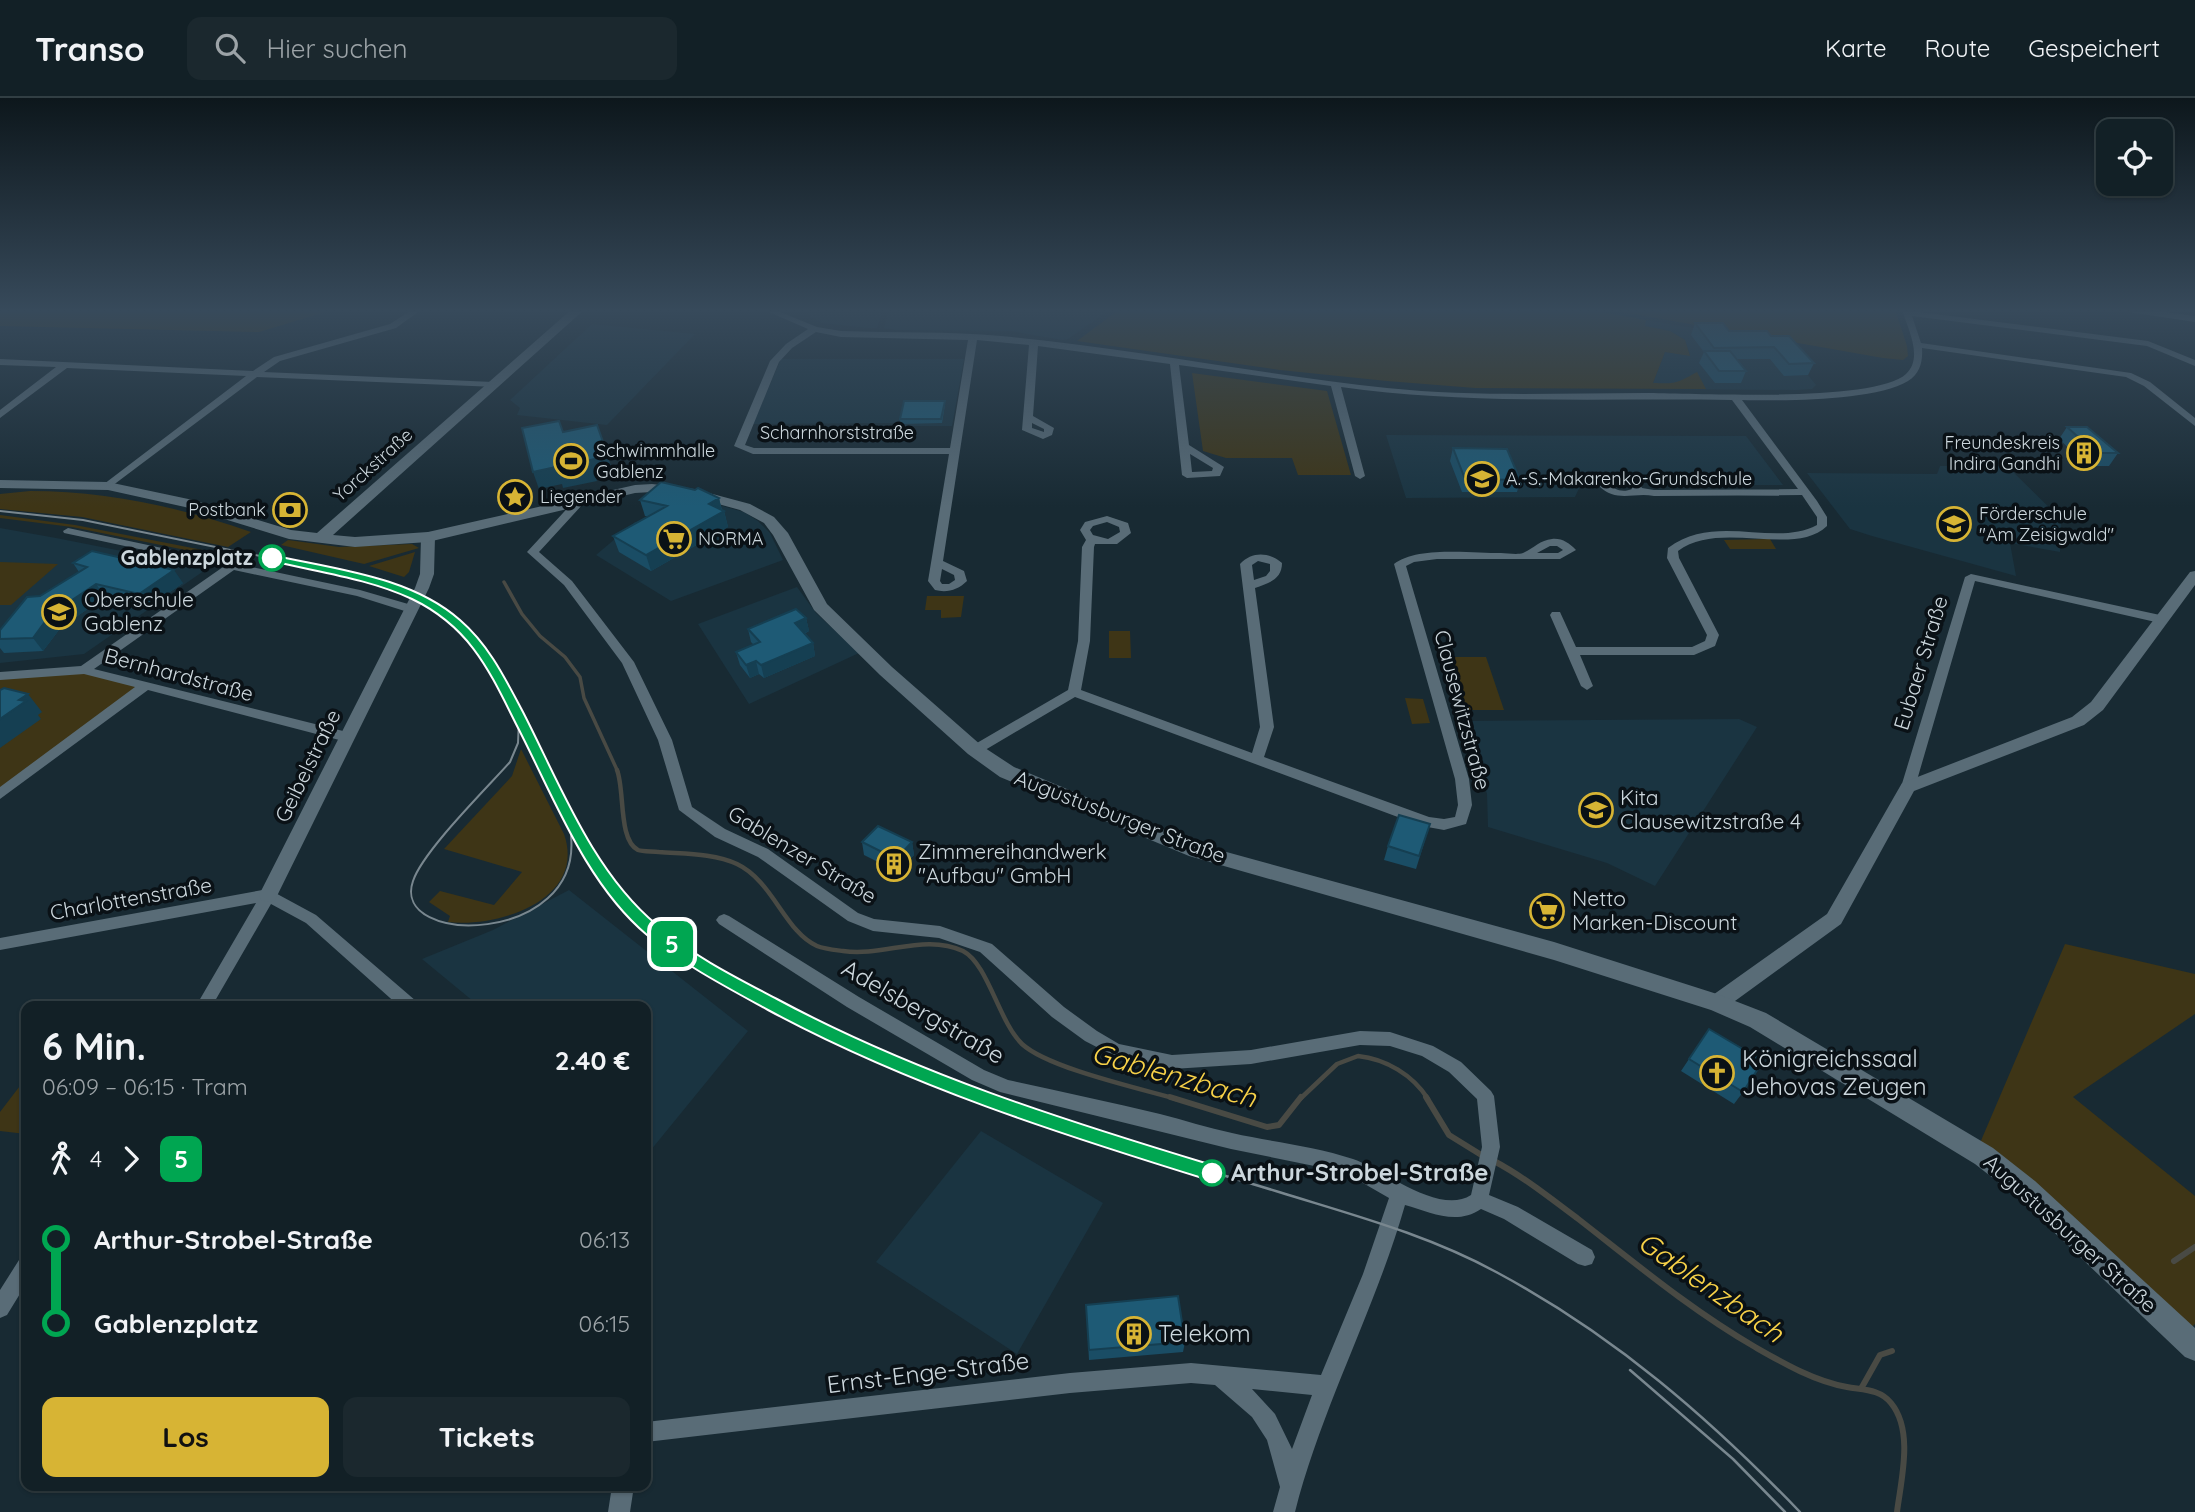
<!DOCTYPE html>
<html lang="de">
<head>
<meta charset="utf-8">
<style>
	body { margin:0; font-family:Quicksand,sans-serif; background:#1b282e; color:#f1f3f6; height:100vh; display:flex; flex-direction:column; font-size:26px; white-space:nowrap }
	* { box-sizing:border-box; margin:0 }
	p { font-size:23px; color:#9ca3a7 }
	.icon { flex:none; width:38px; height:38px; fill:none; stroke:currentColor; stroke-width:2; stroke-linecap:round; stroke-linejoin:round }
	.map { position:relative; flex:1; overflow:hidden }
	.panel { position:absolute; left:21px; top:903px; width:630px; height:490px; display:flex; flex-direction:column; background:#122026; border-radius:14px; box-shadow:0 2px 5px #0004,0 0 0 2px #313e43 }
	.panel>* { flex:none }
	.badge { padding:0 14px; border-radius:10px; font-size:24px; line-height:46px }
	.fabs { position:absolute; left:2096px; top:21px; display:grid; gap:14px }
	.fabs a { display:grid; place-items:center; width:77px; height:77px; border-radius:14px; background:#122026; box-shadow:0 2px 5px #0004,0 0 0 2px #313e43; font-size:35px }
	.map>.badge { position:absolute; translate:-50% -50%; box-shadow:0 0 0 4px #fff }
	.legs { display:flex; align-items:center; gap:10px; height:77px; padding:0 21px; font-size:23px }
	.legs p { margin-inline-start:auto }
	.summary { display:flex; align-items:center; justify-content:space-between; height:119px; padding:0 21px }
	h1 { font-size:38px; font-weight:800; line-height:52px }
	.button { display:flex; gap:14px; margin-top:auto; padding:14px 21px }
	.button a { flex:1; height:80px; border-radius:14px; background:#d7b434; color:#111; font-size:28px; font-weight:800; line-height:80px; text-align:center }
	.button a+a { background:#1b282e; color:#f1f3f6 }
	ul { padding:0 21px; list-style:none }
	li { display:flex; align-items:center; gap:24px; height:84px; font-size:26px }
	li i { display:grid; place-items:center; width:10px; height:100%; margin:0 9px; background:currentColor }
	li i::after { content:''; width:18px; height:18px; margin:-9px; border:5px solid; border-radius:50%; background:#122026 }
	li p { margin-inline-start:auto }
	li:first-child i { background:linear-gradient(#0000 50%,currentColor 0) }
	li:last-child i { background:linear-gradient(currentColor 50%,#0000 0) }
	header { display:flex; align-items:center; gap:42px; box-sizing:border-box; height:98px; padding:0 35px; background:#122026; border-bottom:2px solid #313e43 }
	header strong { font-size:33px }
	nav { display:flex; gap:38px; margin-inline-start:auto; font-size:24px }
	.search { width:490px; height:63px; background:#1b282e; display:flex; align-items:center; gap:18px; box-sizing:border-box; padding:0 24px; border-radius:14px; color:#9ca3a7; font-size:26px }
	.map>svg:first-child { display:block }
</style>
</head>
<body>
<header>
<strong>Transo</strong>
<div class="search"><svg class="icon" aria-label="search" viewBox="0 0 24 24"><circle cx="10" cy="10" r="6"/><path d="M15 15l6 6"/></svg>Hier suchen</div>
<nav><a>Karte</a><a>Route</a><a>Gespeichert</a></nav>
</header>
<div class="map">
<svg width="2195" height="1414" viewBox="0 0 2195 1414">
	<rect width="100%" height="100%" fill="#182a33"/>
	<path fill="#1a3441" d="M809,211H883L877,230H868L822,225L809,218Z
		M889,211H1111L1068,241L1062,242L1011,233L896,232L884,230Z
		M1646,222L1782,245L1816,287L1812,291L1796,292L1656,291L1653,285L1665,254L1690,257L1685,242L1670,233L1644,228Z
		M592,226L695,236L607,327L517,317L520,310L510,302Z
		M781,261H964L952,328H896V325L753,326Z
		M1386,337L1746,338L1783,387H1660L1637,376H1586L1575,399L1406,400Z
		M1940,368H2007L2061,421L2060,454L2010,445L2016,478L1872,438L1850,431L1807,375L1937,376Z
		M690,399L744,414L758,423L770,435L783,462L671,503L596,457L635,424L665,420Z
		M0,430L56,440L208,470L84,556L0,565Z
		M797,489L816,515L859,555L749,606L698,526Z
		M1739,621L1757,629L1655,788L1607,765L1488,729L1487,696L1466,623Z
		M569,792L748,933L646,1058V908H479L422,861L493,832Z
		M981,1033L1103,1105L1017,1256L876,1164Z"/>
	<path fill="#3e3516" d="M0,211H335L259,234L0,228Z
		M1120,211H1584L1646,222L1645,228L1670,233L1685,242L1690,258L1665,254L1653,285C1677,286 1677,285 1697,274L1706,291L1475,290L1387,283L1280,272L1077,243Z
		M1605,211H1895L1907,248L1908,258L1903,262L1883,260Z
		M1192,275L1327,293L1351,377H1298L1292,360H1226L1203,353Z
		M30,393C105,393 181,409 251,434L228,449L82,419L0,411V396Z
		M0,417L75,427L218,455L215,458L72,429L0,420Z
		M1770,441L1776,451H1730L1724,442Z
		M288,442L339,449L412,446L419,450L364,466L281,447Z
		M415,454L409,474L404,479L369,468Z
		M0,464L58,466L11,507H0Z
		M927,498H964L961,519L941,520V512H925Z
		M1109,533H1130L1131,560H1109Z
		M1446,559H1486L1504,612H1463Z
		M84,572L144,589L0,696V578Z
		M1405,600L1423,601L1430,625L1412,626Z
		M521,651L564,736C587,802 497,830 448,824L450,818L429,804L440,793L494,807L522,774L444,751L512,678Z
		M2065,846L2195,876V916L2073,999L2195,1098V1226L2186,1235L1980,1045Z
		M26,980V1036L0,1033V1014Z"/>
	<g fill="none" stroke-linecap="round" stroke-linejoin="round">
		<path stroke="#494a44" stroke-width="3.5" d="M504,484L522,516L540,538L565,559L580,579L584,600L618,674"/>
		<path stroke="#494a44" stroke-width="4.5" d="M617,672C625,692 618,742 638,752C643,754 653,753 659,754C683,756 714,755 737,766C773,783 785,834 817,848C824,851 835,852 843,853C883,859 925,835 963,853C988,866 999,924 1022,946C1048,970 1138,990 1176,1001
			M1300,1001L1337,966L1358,958C1386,961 1413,977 1428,1001"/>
		<path stroke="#494a44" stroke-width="6" d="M1170,999L1267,1029L1279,1027L1301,999
			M1426,999L1449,1037L1483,1058
			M1494,1063C1524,1079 1550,1100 1577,1120C1635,1165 1691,1212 1755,1249C1783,1265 1814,1283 1847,1289C1863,1292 1880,1291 1891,1305C1914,1333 1901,1382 1897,1414
			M2174,1163L2195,1149
			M1862,1289L1880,1257L1892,1253"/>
		<path fill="#596c77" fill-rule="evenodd" d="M413,211H422L396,230L280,263L264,274L493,284L498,287L496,289L257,279L108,391L103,388L104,386L246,278L67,270L0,320V312L56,269L0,267V261L253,273L274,259L390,226Z
			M762,211H773L817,229L841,233C894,235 949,233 1001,238C1130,250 1258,276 1387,290C1473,299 1560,295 1645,295C1693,295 1875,305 1906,276C1924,259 1907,230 1902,211H1910L1911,213L2148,243L2195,262V268L2147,248L1912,218L1921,245L2131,275L2150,284L2195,320V328L2144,288L2126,279L1922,250C1923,263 1920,276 1908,283C1875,303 1782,303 1742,302L1817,403L1827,419V428C1794,460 1720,421 1678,453L1679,460L1719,537L1715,548L1694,557H1580L1593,588L1587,592L1581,588L1550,517L1552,514H1560L1576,549H1692L1705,543L1707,537L1667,460L1668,450C1716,414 1774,450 1817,427V419L1802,397L1654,398C1634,394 1616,405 1599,388L1598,381L1612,375L1637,381L1642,390L1654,392L1798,391L1732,302C1602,300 1470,307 1341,289L1365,378L1360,381L1355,378L1331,288L1179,267L1189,347L1224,369L1220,378L1187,380L1182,377L1170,266L1038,248L1033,318L1054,330L1052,337L1043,341L1022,332L1029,247L977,242L943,463L964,473L967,483C958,492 947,495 935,492L928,483L949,356H753L734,348L770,263L786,246L808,231ZM816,234L841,239L968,242L950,350H754L745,347L779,264L792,250ZM1032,325L1044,331V334L1032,330ZM1190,356L1213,370L1212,373L1192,374ZM1613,381L1629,385L1632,391C1623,395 1613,392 1608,384ZM942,471L954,477L955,482L949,486H942L940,483Z
			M2124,211H2143L2195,218V224L2128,214Z
			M579,401L584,404L583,406L539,454L572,483L634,564L672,642L692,709L725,731L768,751L858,815L874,821L940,828L992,846L1064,909L1097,933L1119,946L1172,957L1251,952L1360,933L1390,934L1433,948L1461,964L1491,993L1494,998L1500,1049L1489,1097L1518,1109L1592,1152L1595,1159L1592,1166L1585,1168L1578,1166L1504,1121L1481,1111C1456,1128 1430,1114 1405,1107C1375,1212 1322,1308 1295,1414H1273L1280,1389L1267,1342L1252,1319L1215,1287L1191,1285L1070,1295L646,1344V1324L1070,1275L1191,1265L1321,1277L1363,1176L1389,1100L1349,1077L1334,1072L1231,1051L1000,994L972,982L847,909L719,826L716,822L719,818L724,816L729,818L859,899L984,972L1008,982C1058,993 1109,1004 1160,1016C1184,1022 1208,1030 1232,1035C1272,1044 1314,1048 1353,1061C1383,1071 1439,1118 1471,1097L1482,1049L1477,1001L1449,974L1422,958L1390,948L1360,947L1251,966L1172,971L1116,959L1085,943L1052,919L980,854L939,840L873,833L848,823L758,759L715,739L679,712L658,642L622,565L564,487L527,454L575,402ZM1252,1291L1312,1297L1292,1351L1275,1316Z
			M1107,418L1128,425L1131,435L1117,446H1095L1094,449L1090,543L1081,592L1252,655L1260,629L1240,466C1252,453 1269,454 1282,465C1282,482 1268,485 1255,490L1274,629L1264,659L1429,719L1444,721L1455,719L1458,707L1455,681L1394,466C1416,448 1473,455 1501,455C1507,455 1517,457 1523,455C1533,451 1540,442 1552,441C1562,440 1569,445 1576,452L1560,461H1437L1414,464L1406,468L1469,681L1472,707L1466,726L1444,732L1422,728L1075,599L980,655H970L968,652L970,649L1068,592L1078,543L1082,449L1086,442L1080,432L1085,424ZM1107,424L1119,429L1120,434L1108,441L1093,437L1090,432L1093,428ZM1550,448H1557L1563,452L1558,455H1537ZM1258,463L1270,466V473L1266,478L1254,482L1252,467Z
			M68,430L360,492L415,508L417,511L411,515L357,498L234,472L94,571L347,634L352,636L354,639L352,642L347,644L148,592L0,701V689L135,589L84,576L0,582V574L81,568L223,469L64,435L63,433Z
			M1971,476L2160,517L2166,521L2160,525L1975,483L1915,689L1913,692H1903L1901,689L1965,479Z
			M268,791L316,817L416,903L418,908H399L306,825L271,806L212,908H196L256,805L0,852V840Z
			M26,1160V1186L7,1217L0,1220V1192L19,1162Z
			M612,1388H634L630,1414H608Z"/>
		<path fill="#596c77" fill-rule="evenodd" d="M428,435L435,439L434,476L429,490L275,802L268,804L261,802L259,797L415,490L420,476L421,439Z
			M2195,473V487L2103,612L2084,627L1914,693L1841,826L1724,911L1717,913L1710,911L1707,905L1710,899L1827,816L1902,685L2072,619L2091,604L2190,474Z"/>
		<path fill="#596c77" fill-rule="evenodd" d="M572,211H585L333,437L355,439L428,434L635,387L652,386L694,391L750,406L774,419L788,435L827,506L892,569L982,648L1014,669L1201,747L1554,844L1717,896L1766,915L1993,1050L2035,1083L2195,1230V1263L2185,1259L2017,1099L1975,1066L1750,929L1711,912L1554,862L1189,758L1000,679L968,656L880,577L814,512L773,437L764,425L740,412L693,399L652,394L635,395L428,444L355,449L289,441L185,409L108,392L0,390V382L108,384L193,402L291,432L317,435Z"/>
		<path stroke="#79878f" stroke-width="2" d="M0,413L83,422L353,477L417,500L455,523L488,559L596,768L621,803L652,832L701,868L827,936L915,975L986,1001
			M519,621L518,645L510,664C486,691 423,753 413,783C390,849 582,847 571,738"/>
		<path stroke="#79878f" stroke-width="2.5" d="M981,999C1079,1035 1179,1064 1279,1094C1353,1117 1429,1137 1498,1175C1615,1238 1708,1319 1800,1414
			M1630,1272L1733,1361L1785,1414"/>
	</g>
	<path fill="#1a4d65" d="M1695,225L1729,233L1771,238L1814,265L1808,277L1784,278L1770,261H1736L1746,273L1741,285H1715L1699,265L1704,254L1691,237Z
		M945,307L942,325L900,326V321Z
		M2067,329L2118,355L2109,368H2088L2059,341Z
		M1453,350L1520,382L1517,394H1462L1450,363Z
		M719,400L722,412L724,413L728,429L651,473L619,454L613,438L648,418H645L640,402Z
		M73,465L183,485L148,509L105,499L73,521L68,520L43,553L4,555L0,550V532L40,498L79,474Z
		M806,520L809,533L804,536L813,545L815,558L764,580L759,576L750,580L740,567L736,554L754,547L751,544L748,531Z
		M1430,726L1416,771L1384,762L1388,748Z
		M862,744H912L914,757L898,774L864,757Z
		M1689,961L1743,994L1734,1006L1681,973Z
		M1086,1207L1185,1244L1183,1254L1089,1262Z"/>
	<path fill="#153f52" d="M608,358L613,375L595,379L590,362Z
		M591,366L597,383L563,390L562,386L539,391L533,374L556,369Z
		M719,400L722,414L724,413L728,429L651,473L646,457L709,406Z
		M174,472L183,485L148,509L139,496Z
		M96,486L105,499L73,521L63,508Z
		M58,506L68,520L43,553L33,540Z
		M806,520L809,533L798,538L795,525Z
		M813,545L815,558L764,580L761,567Z
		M756,563L759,576L750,580L746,567Z
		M28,596L42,614L38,617L41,621L0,650V621L19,602Z
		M912,744L914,757L898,774L896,761Z"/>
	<path fill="#1e5a75" stroke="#153f52" stroke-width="2" d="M1695,225H1723L1729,233H1767L1771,238H1789L1814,265L1789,266L1774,249L1714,250Z
		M1704,253H1730L1746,273H1719Z
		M904,303H945L941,321H900Z
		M559,323L563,334L597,327L608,358L590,362L591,366L557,373L556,369L533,374L522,330Z
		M2067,329H2087L2118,355H2096Z
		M1453,350L1507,351L1520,382L1465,381Z
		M661,384L695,392L698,390L719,400L709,406L724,413L646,457L613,438L667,408L640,402Z
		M92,453L174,472L139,496L96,486L63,508L58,506L33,540L0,541V532L27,499L40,498L87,469L73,465Z
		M796,511L806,520L795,525L813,545L761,567L756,563L746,567L736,554L760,544L748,531Z
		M4,590L28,596L19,602L26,603L0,621V592Z
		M1399,717L1430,726L1419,758L1388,748Z
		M878,728L912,744L896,761L862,744Z
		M1709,931L1763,963L1743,994L1689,961Z
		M1178,1198L1185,1244L1089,1252L1086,1207Z"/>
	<linearGradient id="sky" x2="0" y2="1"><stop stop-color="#0d171c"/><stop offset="0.52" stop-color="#374a5b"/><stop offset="1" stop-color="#374a5b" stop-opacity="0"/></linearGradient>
	<rect width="2195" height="409" fill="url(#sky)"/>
	<path fill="#00a651" stroke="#fff" stroke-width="2" d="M272,457C334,471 410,478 460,522C489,547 505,580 523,614C560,686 593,774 657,827C693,858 735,879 777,901C915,975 1063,1022 1212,1067L1218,1069L1221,1075L1218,1081L1212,1083C1060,1036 909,988 768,912C726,889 684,867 647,837C585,785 553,697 516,626C489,572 470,529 412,501C367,480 316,474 268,462V458Z"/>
	<defs>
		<g id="building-ring" transform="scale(1.75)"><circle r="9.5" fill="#0a1116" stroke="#d7b434" stroke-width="1.5"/><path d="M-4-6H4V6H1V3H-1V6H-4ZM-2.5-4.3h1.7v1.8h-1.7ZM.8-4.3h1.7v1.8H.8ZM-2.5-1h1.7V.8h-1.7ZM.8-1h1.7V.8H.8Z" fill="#d7b434"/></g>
		<g id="stadium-ring" transform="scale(1.75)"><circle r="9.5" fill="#0a1116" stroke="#d7b434" stroke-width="1.5"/><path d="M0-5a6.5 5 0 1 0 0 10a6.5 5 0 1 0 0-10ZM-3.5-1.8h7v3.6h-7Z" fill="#d7b434"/></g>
		<g id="school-ring" transform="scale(1.75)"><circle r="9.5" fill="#0a1116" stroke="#d7b434" stroke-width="1.5"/><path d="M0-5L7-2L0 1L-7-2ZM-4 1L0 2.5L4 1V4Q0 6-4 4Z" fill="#d7b434"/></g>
		<g id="sight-ring" transform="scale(1.75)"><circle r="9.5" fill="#0a1116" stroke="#d7b434" stroke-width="1.5"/><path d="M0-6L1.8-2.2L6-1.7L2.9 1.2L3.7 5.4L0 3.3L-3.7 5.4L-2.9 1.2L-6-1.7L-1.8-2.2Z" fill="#d7b434"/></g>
		<g id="bank-ring" transform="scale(1.75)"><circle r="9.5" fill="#0a1116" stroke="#d7b434" stroke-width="1.5"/><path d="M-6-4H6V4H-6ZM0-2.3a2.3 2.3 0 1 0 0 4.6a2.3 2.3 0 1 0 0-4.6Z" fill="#d7b434"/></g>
		<g id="supermarket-ring" transform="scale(1.75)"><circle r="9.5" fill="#0a1116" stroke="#d7b434" stroke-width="1.5"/><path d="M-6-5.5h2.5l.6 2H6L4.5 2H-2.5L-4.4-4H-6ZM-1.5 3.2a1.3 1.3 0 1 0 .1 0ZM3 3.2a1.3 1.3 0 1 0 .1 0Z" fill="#d7b434"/></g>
		<g id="church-ring" transform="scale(1.75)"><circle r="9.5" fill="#0a1116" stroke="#d7b434" stroke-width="1.5"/><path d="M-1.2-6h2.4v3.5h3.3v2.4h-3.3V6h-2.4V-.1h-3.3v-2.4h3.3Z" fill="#d7b434"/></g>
	</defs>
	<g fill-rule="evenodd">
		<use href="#building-ring" x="2084" y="355"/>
		<use href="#stadium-ring" x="571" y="363"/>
		<use href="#school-ring" x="1482" y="381"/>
		<use href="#sight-ring" x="515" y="399"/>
		<use href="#bank-ring" x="290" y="412"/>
		<use href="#school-ring" x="1954" y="426"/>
		<use href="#supermarket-ring" x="674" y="441"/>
		<use href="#school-ring" x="59" y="514"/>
		<use href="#school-ring" x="1596" y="712"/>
		<use href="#building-ring" x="894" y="766"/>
		<use href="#supermarket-ring" x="1547" y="813"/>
		<use href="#church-ring" x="1717" y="975"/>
		<use href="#building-ring" x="1134" y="1236"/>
	</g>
	<g fill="#fff" stroke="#00a651" stroke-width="3.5">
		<circle cx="272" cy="460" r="12"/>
		<circle cx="1212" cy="1075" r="12"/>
	</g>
	<g text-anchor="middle" stroke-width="7" stroke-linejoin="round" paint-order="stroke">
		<g font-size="18" fill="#ccd7dd" stroke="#0a1116">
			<text x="837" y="341">Scharnhorststraße</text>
			<text transform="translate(373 367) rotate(-42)" y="6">Yorckstraße</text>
		</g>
		<g font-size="18" fill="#ccd7dd" stroke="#0a1116" text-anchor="start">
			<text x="2060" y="351" text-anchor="end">Freundeskreis<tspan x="2060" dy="21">Indira Gandhi</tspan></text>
			<text x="596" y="359">Schwimmhalle<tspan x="596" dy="21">Gablenz</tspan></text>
			<text x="1506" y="387">A.-S.-Makarenko-Grundschule</text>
			<text x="540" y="405">Liegender</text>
			<text x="266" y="418" text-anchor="end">Postbank</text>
			<text x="1979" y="422">Förderschule<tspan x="1979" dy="21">"Am Zeisigwald"</tspan></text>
			<text x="698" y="447">NORMA</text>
		</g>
		<g font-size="21" font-weight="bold" fill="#ccd7dd" stroke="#0a1116" text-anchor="end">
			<text x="253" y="467">Gablenzplatz</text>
		</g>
		<g font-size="21" fill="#ccd7dd" stroke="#0a1116" text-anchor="start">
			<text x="84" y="509">Oberschule<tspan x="84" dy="24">Gablenz</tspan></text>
			<text x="1620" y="707">Kita<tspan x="1620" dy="24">Clausewitzstraße 4</tspan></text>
			<text x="918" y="761">Zimmereihandwerk<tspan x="918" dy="24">"Aufbau" GmbH</tspan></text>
			<text x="1572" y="808">Netto<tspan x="1572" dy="24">Marken-Discount</tspan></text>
		</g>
		<g font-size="21" fill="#ccd7dd" stroke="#0a1116">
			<text transform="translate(1921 565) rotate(-73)" y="7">Eubaer Straße</text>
			<text transform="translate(179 577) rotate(15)" y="7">Bernhardstraße</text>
			<text transform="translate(1462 612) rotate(75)" y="7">Clausewitzstraße</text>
			<text transform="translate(308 668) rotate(-64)" y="7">Geibelstraße</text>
			<text transform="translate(1120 719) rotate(21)" y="7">Augustusburger Straße</text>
			<text transform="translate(802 757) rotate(31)" y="7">Gablenzer Straße</text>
			<text transform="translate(131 801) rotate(-10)" y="7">Charlottenstraße</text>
			<text transform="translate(2070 1136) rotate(42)" y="7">Augustusburger Straße</text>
		</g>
		<g font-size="24" fill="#ccd7dd" stroke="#0a1116">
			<text transform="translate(923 914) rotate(30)" y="8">Adelsbergstraße</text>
			<text transform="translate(928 1275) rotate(-7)" y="8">Ernst-Enge-Straße</text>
		</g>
		<g font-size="24" fill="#ccd7dd" stroke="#0a1116" text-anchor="start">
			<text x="1742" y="969">Königreichssaal<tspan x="1742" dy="28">Jehovas Zeugen</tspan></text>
			<text x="1158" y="1244">Telekom</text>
		</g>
		<g font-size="24" font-weight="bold" fill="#ccd7dd" stroke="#0a1116" text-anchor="start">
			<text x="1231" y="1083">Arthur-Strobel-Straße</text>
		</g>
		<g font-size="28" font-style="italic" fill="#f7d148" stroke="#0a1116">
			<text transform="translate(1174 977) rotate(16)" y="10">Gablenzbach</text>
			<text transform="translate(1711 1189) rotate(35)" y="10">Gablenzbach</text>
		</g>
	</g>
</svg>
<div class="fabs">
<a><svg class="icon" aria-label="locate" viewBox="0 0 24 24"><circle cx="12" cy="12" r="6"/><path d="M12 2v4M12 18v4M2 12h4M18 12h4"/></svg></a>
</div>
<b class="badge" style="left:672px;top:846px;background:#00a651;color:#fff">5</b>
<section class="panel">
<div class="summary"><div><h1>6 Min.</h1><p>06:09 – 06:15 · Tram</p></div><b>2.40 €</b></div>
<div class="legs"><svg class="icon" aria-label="walk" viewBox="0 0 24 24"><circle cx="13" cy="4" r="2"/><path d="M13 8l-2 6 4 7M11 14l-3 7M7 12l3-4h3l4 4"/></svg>4<svg class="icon" aria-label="forward" viewBox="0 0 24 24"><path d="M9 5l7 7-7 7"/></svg><b class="badge" style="background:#00a651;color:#fff">5</b></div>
<ul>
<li><i style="color:#00a651"></i><b>Arthur-Strobel-Straße</b><p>06:13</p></li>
<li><i style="color:#00a651"></i><b>Gablenzplatz</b><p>06:15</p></li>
</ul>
<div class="button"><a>Los</a><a>Tickets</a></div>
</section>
</div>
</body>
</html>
